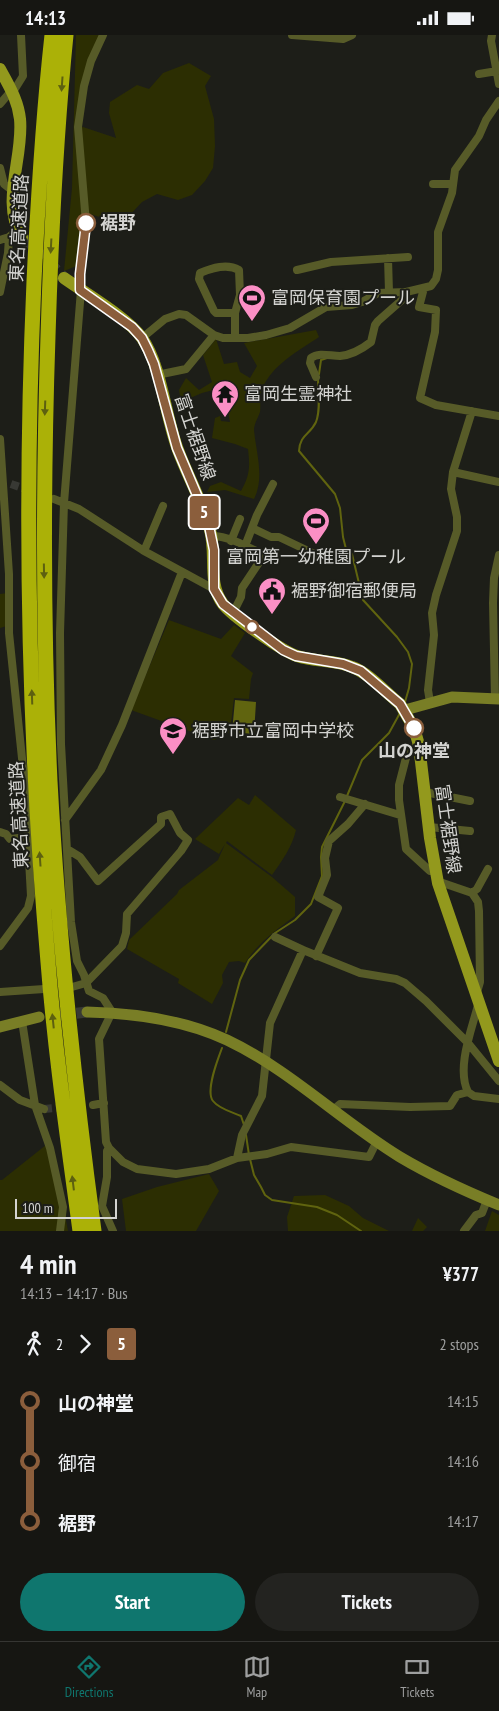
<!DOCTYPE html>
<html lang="en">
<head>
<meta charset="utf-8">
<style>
	body { margin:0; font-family:"PT Sans Narrow","Noto Sans JP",sans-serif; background:#232320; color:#f1f3f6; height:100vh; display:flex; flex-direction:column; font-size:19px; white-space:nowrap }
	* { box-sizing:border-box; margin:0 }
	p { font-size:16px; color:#9e9f9f }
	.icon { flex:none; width:28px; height:28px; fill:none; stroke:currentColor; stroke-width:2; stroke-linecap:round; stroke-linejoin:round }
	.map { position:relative; height:1196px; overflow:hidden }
	.details { display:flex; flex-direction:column; background:#161612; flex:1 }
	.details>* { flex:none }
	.badge { padding:0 10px; border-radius:4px; font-size:18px; line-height:32px }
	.scale { position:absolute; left:15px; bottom:12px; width:102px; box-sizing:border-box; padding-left:5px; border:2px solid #d3d3d0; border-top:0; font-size:14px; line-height:18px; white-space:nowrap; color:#d3d3d0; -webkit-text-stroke:4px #1d1e18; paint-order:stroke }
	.map>.badge { position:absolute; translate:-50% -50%; box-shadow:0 0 0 2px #fff }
	.legs { display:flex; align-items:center; gap:8px; height:55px; padding:0 20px; font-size:16px }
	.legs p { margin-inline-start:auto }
	.summary { display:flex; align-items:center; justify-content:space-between; height:85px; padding:0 20px }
	h1 { font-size:28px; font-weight:700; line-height:38px }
	.cta { display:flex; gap:10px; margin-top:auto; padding:10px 20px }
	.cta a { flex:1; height:58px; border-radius:30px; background:#0f766e; color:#fff; font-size:20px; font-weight:700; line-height:58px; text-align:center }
	.cta a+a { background:#232320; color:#f1f3f6 }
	ul { padding:0 20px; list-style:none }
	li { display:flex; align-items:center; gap:18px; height:60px; font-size:19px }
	li i { display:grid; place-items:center; width:8px; height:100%; margin:0 6px; background:currentColor }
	li i::after { content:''; width:12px; height:12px; margin:-6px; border:4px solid; border-radius:50%; background:#161612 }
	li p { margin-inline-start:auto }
	li:first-child i { background:linear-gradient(#0000 50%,currentColor 0) }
	li:last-child i { background:linear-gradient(currentColor 50%,#0000 0) }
	.status { display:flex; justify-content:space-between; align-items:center; height:35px; padding:0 25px; background:#161612; direction:ltr }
	.status svg { height:14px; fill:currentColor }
	.menu { display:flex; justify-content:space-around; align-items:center; height:70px; border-top:1px solid #353532; background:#161612; font-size:14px; color:#9e9f9f }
	.menu a { display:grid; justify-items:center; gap:2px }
	.menu .current { color:#0f766e }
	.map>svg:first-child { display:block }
</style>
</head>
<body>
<div class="status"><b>14:13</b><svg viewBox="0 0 49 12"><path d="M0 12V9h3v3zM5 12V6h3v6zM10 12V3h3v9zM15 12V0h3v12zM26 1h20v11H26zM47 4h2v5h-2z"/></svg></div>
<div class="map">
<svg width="499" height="1196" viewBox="0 0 499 1196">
	<rect width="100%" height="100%" fill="#1d1e18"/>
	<path fill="#2c2e02" d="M76,0H99L77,90L116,103L109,78L110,67L137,50L149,54L163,38L189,28L211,41L205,51L214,84L215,111L213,133L205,146L192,160L178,165L157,159L142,167L127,183L115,187L84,177L79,230L64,236L72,153Z
		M316,295L319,302C298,316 272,330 262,354C259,361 261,370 260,377C258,383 254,389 254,395C256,418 265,442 254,464L225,455L207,457L210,451L221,447L241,456C250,440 250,432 248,414L235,409L212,403L215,383L220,381L221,386L230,387L225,361L221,353L202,358L181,367L179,355L186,343L199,355L212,347L203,320L216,304L224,329L237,327L240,337L250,343L257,331L244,308Z
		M8,558L7,591L0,593V559Z
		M169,585L221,604L234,590L245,598L231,621L253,638L251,644L249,664L234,663L230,697L214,705L131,675Z
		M255,760L296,795C292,812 282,826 272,840L227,806L226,808L272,842L295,862V881C276,895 258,908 245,928L239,926L229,927L222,940L223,948L212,969L178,948L179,944L127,914L129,905L177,859L179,855L218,825L225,809L219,819L195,804L238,763L249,770Z
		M51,1106L68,1196H0V1145H2Z
		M209,1139L219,1156L196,1196H126L122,1164L157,1152Z
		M325,1160L349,1171L363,1183L389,1196H288L287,1182L294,1161Z
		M492,1176L499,1180V1196H485Z
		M418,1183L427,1192L423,1196H412Z"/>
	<path fill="#60640f" d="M235,665L256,667L254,699L232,697Z"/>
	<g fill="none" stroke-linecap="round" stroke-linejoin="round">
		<path stroke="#60640f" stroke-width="2" d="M319,339L321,325L327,323
			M318,343C318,357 321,374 316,387C310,400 300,399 299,416L335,459L340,473L343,502L346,514L352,519L363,565L397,602L408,617L412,629L409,653L405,667
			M347,761L362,725L389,698L400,678
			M226,997L240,945L249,925L275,898L295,885L311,869L322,841L321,822L322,812L345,766
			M222,1013C218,1024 205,1056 213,1066C219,1074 232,1077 241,1081L244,1090
			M246,1100L249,1120
			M250,1124L254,1140L261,1152L265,1160L272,1165L317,1172L337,1180L361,1196"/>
		<path stroke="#383934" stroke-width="8" stroke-dasharray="8 4" stroke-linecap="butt" d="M11,449L31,456
			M44,1074L64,1072"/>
		<path stroke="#383934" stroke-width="11" stroke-dasharray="11 5.5" stroke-linecap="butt" d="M60,980L87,977"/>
		<path stroke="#383934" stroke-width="12" stroke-dasharray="12 6" stroke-linecap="butt" d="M22,202L64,243"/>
		<path stroke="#575b28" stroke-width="8" d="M103,0L91,26L84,51L78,92L86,188L80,239L81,255L64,468L60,598L61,709L71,887L77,926L84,940L89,956L103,963L112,977L99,1004L106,1107L109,1113L123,1127L137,1134L176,1139L209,1134L237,1123L267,1119L291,1112L369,1122L377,1106
			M292,0L343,4L352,0
			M492,0L491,6L499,49
			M479,39L497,36
			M13,57L23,41L21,0
			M0,69L12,55
			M0,133L4,149L13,156
			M433,149H452
			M0,205L9,202L17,195
			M388,223L389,257
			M297,235L331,227L408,222
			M424,253L419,272L436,275L435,297L420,363L436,370L499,381
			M0,257L8,218L9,202
			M235,278H216L214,276L199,244L200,238C212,233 227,228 239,235L240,260L235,278V303
			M142,303L165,284L179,279L186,280L214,300L223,303H248L266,300L290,293L326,272L352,270L362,267L378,258L406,257L431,251L436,244L438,235V197L452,158L455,135L479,101L486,85L499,66
			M157,340L186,334L214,300
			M316,342L310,328L311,323C319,317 330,321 340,321C351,320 362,314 371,307L375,290L378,286L403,264L404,257
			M0,404L9,539V598L25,752L31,861L28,873L0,911
			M453,437L499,447
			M54,464L79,474L144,516L214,554
			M252,493L271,502H279L321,522
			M212,501C229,501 248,512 264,520L242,553L241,562L233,578
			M231,506L240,484
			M245,511L257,480L273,449
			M144,516L163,471
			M495,663L493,568L494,543L499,520
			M430,667L428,655L434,600L432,578L436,560L457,496V482L451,454L453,437L472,376
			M420,712L408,715L399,750V765L406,814L430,836L435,835
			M425,757L470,766
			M340,762L400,780
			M65,785L101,735L122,690L182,537
			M429,792L470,796
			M0,797L6,799L10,804L27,802
			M67,814L80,822L98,846L161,789V782L170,779L180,798L188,805L181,816L127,879L126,898L122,911L86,948L72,952
			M437,846L472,858L478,867L479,876L480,947L477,957
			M472,858L477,854L488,834
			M275,902L303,915
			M316,921L338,873L318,862L327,840L325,823L329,806L348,789L365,769
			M0,957L44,954
			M22,986L35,1070L50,1113L63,1172L60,1196
			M0,1050L20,1065L44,1074
			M468,1057L474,1061L499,1064
			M93,1070L104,1068
			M333,1075L340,1069L410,1072L450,1071L457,1060L468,1057C456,1033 472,994 478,970
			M109,1113L107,1116V1142L102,1171L113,1196
			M237,1123L242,1100L262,1061L270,988L303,915L360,938L396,944L405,948L426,966L468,1008L499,1046
			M464,1196L476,1180L482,1178L487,1165"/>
		<path stroke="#797e26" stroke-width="11" d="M405,675L452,662L499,664
			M87,977C134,978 184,985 227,1005C290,1035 341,1086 400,1122C432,1141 465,1156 499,1170
			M0,992L39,982"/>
		<path stroke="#93991d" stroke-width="12" d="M0,34C9,51 18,65 20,84C24,122 0,168 22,202
			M64,243C85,258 128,283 142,303C162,332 165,381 178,415C188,442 203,468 210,495C217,519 207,548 223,569C232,581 282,616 297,621C315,627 335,625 352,632C369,638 386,658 400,669L414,693L419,710L430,803L438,848L499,1026"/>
		<path stroke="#abb107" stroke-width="15" d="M52,0C43,82 38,164 34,246C24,473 28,700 48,927C55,1017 68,1106 80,1196
			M66,0C56,100 51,201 48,301C43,449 43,598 50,746C58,897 74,1047 94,1196"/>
	</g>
	<defs><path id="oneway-solid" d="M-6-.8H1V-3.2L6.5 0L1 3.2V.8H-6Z" transform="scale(1.25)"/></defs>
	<g fill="#5d6010">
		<use href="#oneway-solid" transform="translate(62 49) rotate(94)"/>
		<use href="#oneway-solid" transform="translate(51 211) rotate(93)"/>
		<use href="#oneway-solid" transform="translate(45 373) rotate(92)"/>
		<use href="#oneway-solid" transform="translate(44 536) rotate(89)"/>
		<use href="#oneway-solid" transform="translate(32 662) rotate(-92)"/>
		<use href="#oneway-solid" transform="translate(40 824) rotate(-94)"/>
		<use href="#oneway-solid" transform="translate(53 986) rotate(-96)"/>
		<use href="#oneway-solid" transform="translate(73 1148) rotate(-97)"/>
	</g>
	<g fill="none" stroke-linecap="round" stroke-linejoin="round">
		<g stroke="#fff" stroke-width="11">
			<path id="line-1" d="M86,188L80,239V255L132,292L142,303L148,315L154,329L177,413L208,486L214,515V554L223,569L283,615L296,621L343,629L361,636L400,669L414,693"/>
		</g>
		<use href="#line-1" stroke="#8b5e3c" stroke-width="8"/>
	</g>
	<defs>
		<g id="stadium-pin" transform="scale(1.4375)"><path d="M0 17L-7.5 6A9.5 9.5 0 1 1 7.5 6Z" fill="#fb8fc5" stroke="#1d1e18"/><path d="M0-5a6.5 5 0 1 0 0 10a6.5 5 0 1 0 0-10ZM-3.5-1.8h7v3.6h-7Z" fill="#111"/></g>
		<g id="temple-pin" transform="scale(1.4375)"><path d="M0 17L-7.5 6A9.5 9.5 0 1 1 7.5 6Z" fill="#fb8fc5" stroke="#1d1e18"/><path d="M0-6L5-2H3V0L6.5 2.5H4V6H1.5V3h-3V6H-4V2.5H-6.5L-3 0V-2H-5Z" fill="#111"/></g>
		<g id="civic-pin" transform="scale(1.4375)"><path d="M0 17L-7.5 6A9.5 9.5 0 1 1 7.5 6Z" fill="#fb8fc5" stroke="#1d1e18"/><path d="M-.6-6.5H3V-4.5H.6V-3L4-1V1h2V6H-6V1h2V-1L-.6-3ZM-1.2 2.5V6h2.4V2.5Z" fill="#111"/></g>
		<g id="school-pin" transform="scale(1.4375)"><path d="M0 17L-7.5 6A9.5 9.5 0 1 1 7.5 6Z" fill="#fb8fc5" stroke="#1d1e18"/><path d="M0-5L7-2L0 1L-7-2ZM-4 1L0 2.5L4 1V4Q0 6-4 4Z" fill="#111"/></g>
	</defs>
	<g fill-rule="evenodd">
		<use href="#stadium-pin" x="252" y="263"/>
		<use href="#temple-pin" x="225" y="359"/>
		<use href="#stadium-pin" x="316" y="486"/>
		<use href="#civic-pin" x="272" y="556"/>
		<use href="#school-pin" x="173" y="696"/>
	</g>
	<g fill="#fff" stroke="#8b5e3c" stroke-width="2.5">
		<circle cx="86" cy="188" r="9"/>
		<circle cx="252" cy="592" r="6"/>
		<circle cx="414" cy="693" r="9"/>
	</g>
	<g text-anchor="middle" stroke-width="4" stroke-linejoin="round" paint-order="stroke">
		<g font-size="18" font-weight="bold" fill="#d3d3d0" stroke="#1d1e18" text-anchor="start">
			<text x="100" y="194">裾野</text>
			<text x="414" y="722" text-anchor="middle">山の神堂</text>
		</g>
		<g font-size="18" fill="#d3d3d0" stroke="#1d1e18">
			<text transform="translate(19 193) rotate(-87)" y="6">東名高速道路</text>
			<text transform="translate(195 402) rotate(71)" y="6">富士裾野線</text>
			<text transform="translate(19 780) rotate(-93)" y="6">東名高速道路</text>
			<text transform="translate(448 794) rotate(82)" y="6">富士裾野線</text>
		</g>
		<g font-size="18" fill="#d3d3d0" stroke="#1d1e18" text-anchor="start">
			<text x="271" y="269">富岡保育園プール</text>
			<text x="244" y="365">富岡生霊神社</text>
			<text x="316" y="528" text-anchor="middle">富岡第一幼稚園プール</text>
			<text x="291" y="562">裾野御宿郵便局</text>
			<text x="192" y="702">裾野市立富岡中学校</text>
		</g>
	</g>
</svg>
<div class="scale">100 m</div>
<b class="badge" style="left:204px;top:477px;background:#8b5e3c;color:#fff">5</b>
</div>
<section class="details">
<div class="summary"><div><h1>4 min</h1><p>14:13 – 14:17 · Bus</p></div><b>¥377</b></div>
<div class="legs"><svg class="icon" aria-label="walk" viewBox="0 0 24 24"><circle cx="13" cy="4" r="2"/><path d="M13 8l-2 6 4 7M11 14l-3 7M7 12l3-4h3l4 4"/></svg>2<svg class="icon" aria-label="forward" viewBox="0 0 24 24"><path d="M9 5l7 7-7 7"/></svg><b class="badge" style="background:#8b5e3c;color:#fff">5</b><p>2 stops</p></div>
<ul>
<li><i style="color:#8b5e3c"></i><b>山の神堂</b><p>14:15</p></li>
<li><i style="color:#8b5e3c"></i><span>御宿</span><p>14:16</p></li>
<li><i style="color:#8b5e3c"></i><b>裾野</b><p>14:17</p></li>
</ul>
<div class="cta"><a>Start</a><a>Tickets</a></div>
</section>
<nav class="menu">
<a class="current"><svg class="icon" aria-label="directions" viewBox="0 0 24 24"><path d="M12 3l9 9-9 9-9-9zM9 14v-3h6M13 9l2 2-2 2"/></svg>Directions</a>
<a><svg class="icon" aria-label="map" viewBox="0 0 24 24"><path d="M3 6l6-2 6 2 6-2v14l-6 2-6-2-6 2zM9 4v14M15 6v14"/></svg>Map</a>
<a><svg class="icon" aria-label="tickets" viewBox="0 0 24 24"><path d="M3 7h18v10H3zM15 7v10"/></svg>Tickets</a>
</nav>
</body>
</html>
